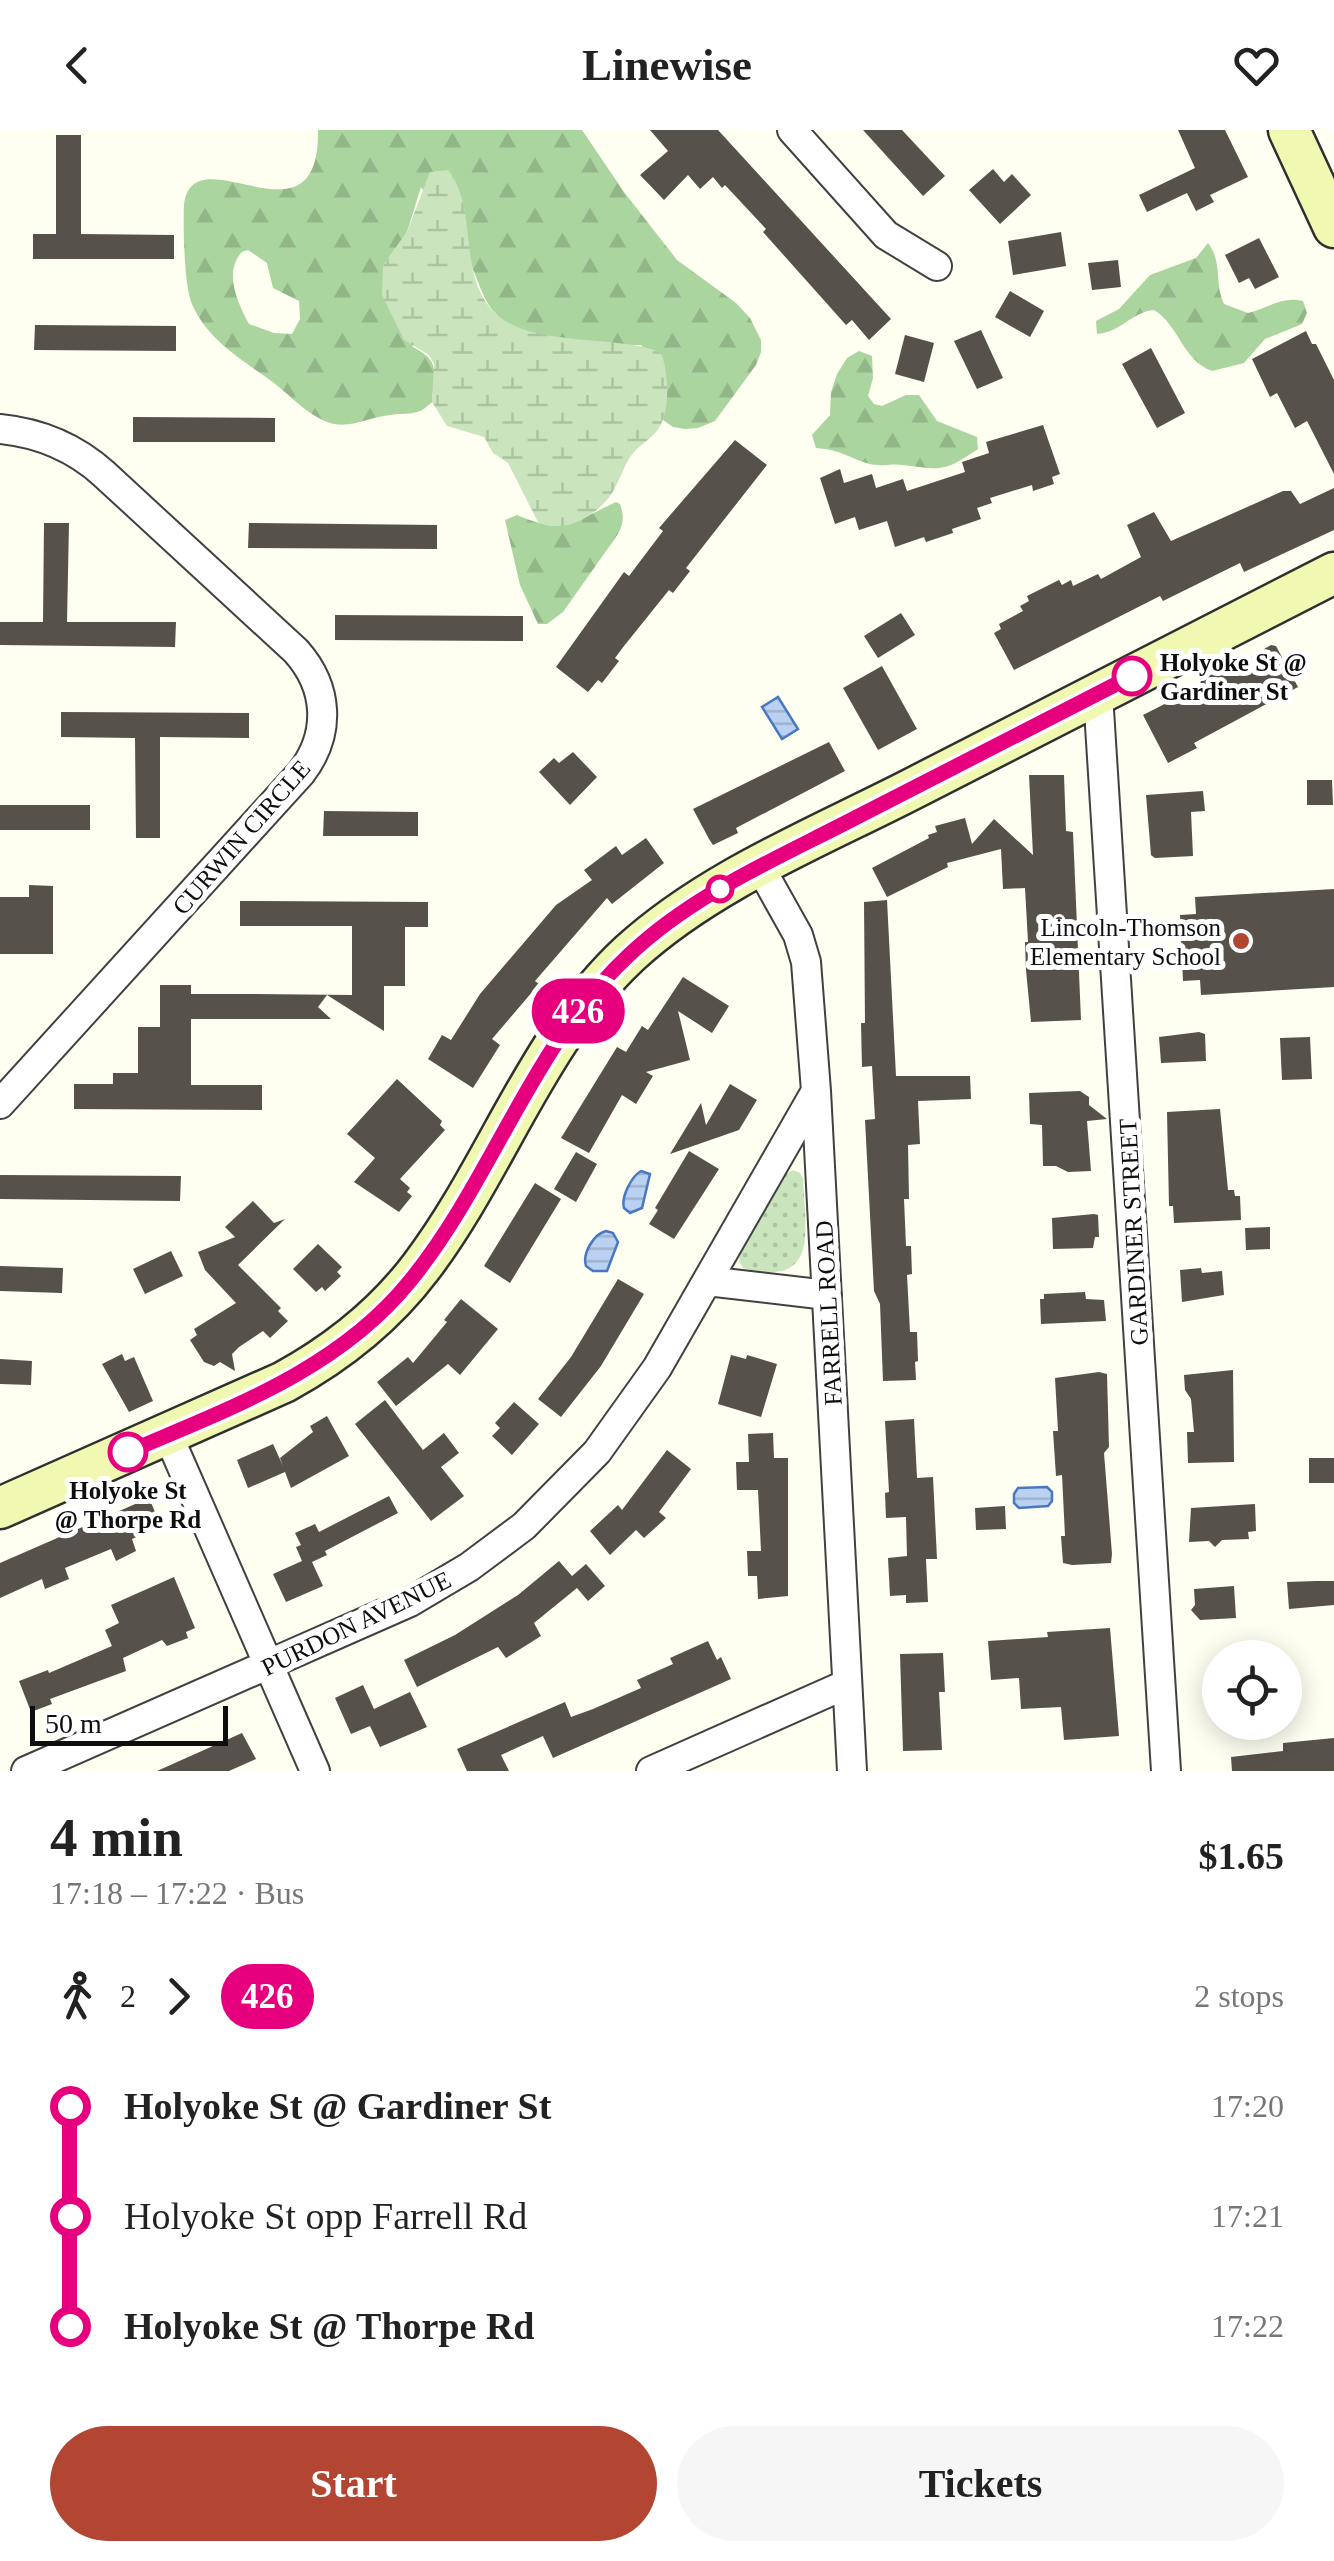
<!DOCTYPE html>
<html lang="en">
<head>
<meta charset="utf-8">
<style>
	body { margin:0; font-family:"Times New Roman",serif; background:#f6f6f6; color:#222; height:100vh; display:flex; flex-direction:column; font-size:38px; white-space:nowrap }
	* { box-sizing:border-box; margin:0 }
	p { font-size:32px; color:#767676 }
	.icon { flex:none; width:55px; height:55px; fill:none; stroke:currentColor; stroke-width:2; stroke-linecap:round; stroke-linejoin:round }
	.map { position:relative; height:1641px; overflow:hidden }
	.side { display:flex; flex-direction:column; background:#fff; flex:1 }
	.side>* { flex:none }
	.badge { padding:0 20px; border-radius:32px; font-size:35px; line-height:65px }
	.tools { position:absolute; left:1202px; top:1510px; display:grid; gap:20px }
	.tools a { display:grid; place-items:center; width:100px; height:100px; border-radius:50%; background:#fff; box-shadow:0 5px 25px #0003; font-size:50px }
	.scale { position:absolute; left:30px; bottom:25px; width:198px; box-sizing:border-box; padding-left:10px; border:5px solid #0e0e0e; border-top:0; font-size:28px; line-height:35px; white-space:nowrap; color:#0e0e0e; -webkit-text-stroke:8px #fff; paint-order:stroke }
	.map>.badge { position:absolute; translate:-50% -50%; box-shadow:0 0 0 5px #fff }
	.legs { display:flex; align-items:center; gap:15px; height:110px; padding:0 50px; font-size:32px }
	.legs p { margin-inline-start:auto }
	.summary { display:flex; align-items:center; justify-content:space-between; height:170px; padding:0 50px }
	h1 { font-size:55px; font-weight:700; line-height:75px }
	.primary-button { display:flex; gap:20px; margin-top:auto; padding:20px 50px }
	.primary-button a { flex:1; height:115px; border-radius:60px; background:#b24633; color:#fff; font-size:40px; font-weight:700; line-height:115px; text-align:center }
	.primary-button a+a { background:#f6f6f6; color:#222 }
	ul { padding:0 50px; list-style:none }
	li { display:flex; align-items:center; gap:35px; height:110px; font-size:38px }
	li i { display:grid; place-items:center; width:15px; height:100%; margin:0 12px; background:currentColor }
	li i::after { content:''; width:25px; height:25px; margin:-12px; border:8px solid; border-radius:50%; background:#fff }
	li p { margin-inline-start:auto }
	li:first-child i { background:linear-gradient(#0000 50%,currentColor 0) }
	li:last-child i { background:linear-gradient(currentColor 50%,#0000 0) }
	header { display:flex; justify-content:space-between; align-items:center; height:130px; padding:0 50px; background:#fff; font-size:45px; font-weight:700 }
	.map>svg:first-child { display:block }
</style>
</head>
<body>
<header><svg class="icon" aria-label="back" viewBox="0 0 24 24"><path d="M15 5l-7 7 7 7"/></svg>Linewise<svg class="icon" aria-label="heart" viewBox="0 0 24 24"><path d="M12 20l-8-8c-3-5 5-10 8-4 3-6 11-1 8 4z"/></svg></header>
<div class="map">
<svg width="1334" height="1641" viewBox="0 0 1334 1641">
	<defs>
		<pattern id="grass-dots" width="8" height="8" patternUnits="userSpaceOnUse" patternTransform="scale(2.5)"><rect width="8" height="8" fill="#cae5bd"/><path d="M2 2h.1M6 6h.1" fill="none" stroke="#acc3a1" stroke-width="1.8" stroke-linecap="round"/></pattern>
		<pattern id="forest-firs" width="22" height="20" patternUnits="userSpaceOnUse" patternTransform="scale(2.5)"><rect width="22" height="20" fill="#abd59e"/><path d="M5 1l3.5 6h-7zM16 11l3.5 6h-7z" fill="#92b687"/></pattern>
		<pattern id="wetland-marsh" width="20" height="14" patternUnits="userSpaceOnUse" patternTransform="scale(2.5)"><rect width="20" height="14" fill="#cae5bd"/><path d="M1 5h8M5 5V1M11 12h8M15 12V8" fill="none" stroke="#acc3a1"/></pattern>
		<pattern id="water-rules" width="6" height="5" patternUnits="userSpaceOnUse" patternTransform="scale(2.5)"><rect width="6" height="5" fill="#bad1f1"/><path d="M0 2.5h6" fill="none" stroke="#9fb2cd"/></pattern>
	</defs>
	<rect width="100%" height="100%" fill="#fefef1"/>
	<path fill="url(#grass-dots)" d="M793,1040L800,1043L803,1048C805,1101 820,1158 743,1138L739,1131L740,1124L786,1044Z"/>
	<path fill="url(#forest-firs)" fill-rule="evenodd" d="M318,0H582L624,62L677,130L736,173L750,188L761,210V222L756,235L715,291L698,298L685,299L673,297L663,290L666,249L641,215C606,216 523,211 497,185C483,171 480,155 472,137C460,109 438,83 421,57L407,102L383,136L413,217C442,232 434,243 432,272C430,274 423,280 420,281C411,285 400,283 390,285C369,287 350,299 330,293C307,285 292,267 274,253C243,230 208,211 192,174C184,157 183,94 184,75C193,0 320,126 318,0ZM248,120L267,133L273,158L299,171L300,189L292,204L274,203L249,194C238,174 223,142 242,122Z
		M1208,113C1223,132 1214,154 1224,174L1248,183C1268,178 1282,166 1303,171L1307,183L1302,194L1265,209L1244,233L1212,241C1183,231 1179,195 1154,180C1134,181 1119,203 1097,204L1096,191L1119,179L1150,145L1196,128Z
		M859,221L872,226L873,248L868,266L874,274L882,276L906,265H919L937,291L977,307L978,319C944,342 942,340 903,335C892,333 880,337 870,334C848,328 843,320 816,318L812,305L830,285L831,262L837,244L847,228Z
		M616,372L620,374C624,385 624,393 618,404L563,482L547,494H538L520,455L505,390L517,385C563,405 574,392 616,372Z"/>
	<path fill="url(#wetland-marsh)" d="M448,40C481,82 454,152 501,188C539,218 643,205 662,225C668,244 670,276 661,294C655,307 643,312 634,322C624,333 620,351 612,363C598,385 563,406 538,392L508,333L493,323L484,307L447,296L432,272L434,234L429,225L404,210L382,165L383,136L407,102L430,42Z"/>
	<path fill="url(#water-rules)" stroke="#4778c1" stroke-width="2.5" d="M778,567L798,599L782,609L762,577Z
		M641,1041L650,1044L642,1078L630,1083L624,1078C621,1067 631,1047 641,1041Z
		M606,1101L613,1103L618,1112L607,1141H593L586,1136C582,1123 594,1104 606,1101Z
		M1047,1357L1052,1362V1371L1048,1376L1019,1378L1014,1373V1364L1018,1358Z"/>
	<path fill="#56514b" d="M650,0H718L891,189L869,210L852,190L846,195L763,102L766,99L725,55L722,58L713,47L700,59L688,45L664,70L640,45L668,21Z
		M863,0H902L945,46L923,66Z
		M1178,0H1225L1248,47L1210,65L1214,72L1196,81L1187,63L1147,82L1139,65L1195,38Z
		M56,5H81V104L174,105V129H33V104H56Z
		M993,39L1004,52L1012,44L1031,65L1000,94L969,60Z
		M1061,102L1066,136L1013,145L1008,111Z
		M1259,108L1279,147L1255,159L1249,148L1239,153L1225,125Z
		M1118,130L1121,157L1092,160L1088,133Z
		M1010,161L1044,181L1030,207L995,187Z
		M35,195L176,196V221L34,220Z
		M981,200L1003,248L977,259L954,211Z
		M1306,201L1312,214H1316L1334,250V344L1307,291L1295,298L1277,263L1270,267L1252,229Z
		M905,205L934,213L924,252L895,244Z
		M1151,218L1185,283L1157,298L1122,234Z
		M133,287L275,288V312H133Z
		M1043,295L1060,344L1052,347L1054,354L1033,361L1032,355L990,368L992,373L977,378L981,389L952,399L953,403L926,412L924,407L895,417L887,391L859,400L855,387L835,394L820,348L840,339L844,353L872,344L876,358L903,349L907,361L965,342L962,332L989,323L986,312Z
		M735,310L767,335L686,438L690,441L673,463L669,460L624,516L615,528L619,531L602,553L598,550L588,562L556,537L624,442L629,446L663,401L659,398Z
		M1334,358V400L1244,442L1240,433L1163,471L1160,466L1014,540L994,503L1001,499L999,494L1023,481L1020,476L1029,471L1027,466L1059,450L1062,455L1071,450L1073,456L1098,444L1101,449L1141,427L1127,395L1154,382L1171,411L1283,361H1291L1300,374Z
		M44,393H69L67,492H176L175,517L0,515V492H43Z
		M249,393L437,395V419L248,418Z
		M901,483L915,505L878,528L864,506Z
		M335,485L523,486V511L335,510Z
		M1271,515L1276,516L1298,557L1194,613L1197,618L1168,633L1143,585L1200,556L1201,550L1222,539L1224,543L1251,530L1252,526Z
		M882,536L917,599L878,620L843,558Z
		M61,582L249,583V608L160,607V708H136L135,608L61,607Z
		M829,612L845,641L736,698L738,703L713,715L709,709L693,679Z
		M573,622L597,647L570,675L539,642L554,628L559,633Z
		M1029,645H1064L1066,701L1073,702L1081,890L1031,892L1026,840L1025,812H1028L1025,758L1003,759L1001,719L947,733L948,737L887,767L872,738L929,708L928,705L937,702L935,696L965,688L972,714L994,689L1033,725Z
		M1307,650H1332L1333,675H1307Z
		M1203,661L1205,681L1191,682L1193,726L1155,728L1151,725L1146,665Z
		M0,675H90V700H0Z
		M324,681L418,682V706H323Z
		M646,708L664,733L612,774L607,768L535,851L539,854L492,909L500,915L473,958L428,929L442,905L451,910L480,864L556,775L592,750L584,740L616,716L622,725Z
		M29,755L53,756V824H0V767H29Z
		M1334,759V857L1201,865L1200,850L1183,851L1180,785L1196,784L1195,767Z
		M887,770L896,946H970L971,969L918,971L920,1014L908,1015L909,1069H904L906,1116H911L912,1144L907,1145L910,1202H917L918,1231L915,1232L916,1250L883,1251L880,1174L874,1161L865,990L875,989L872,936L862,937L861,893H865L864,772Z
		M240,771L428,772V797H405V856H384V901L327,865L318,877L331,889H191V955H262V980L74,979V954H113V943H138V897H160V855H191V864H247L352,865V796H240Z
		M683,847L729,876L712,903L678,881L690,930L646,942L653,946L636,974L622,965L589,1023L561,1008L617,917L626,922L642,896L648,900Z
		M1199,902L1205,904L1206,931L1161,933L1159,907Z
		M1310,907L1312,949L1282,950L1280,908Z
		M397,949L442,991L440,995L445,1000L400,1049L410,1058L407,1062L412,1066L399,1082L354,1052L375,1028L347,1004Z
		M730,954L757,970L739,1000L670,1024L701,973L706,995Z
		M1080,961L1089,967V975L1107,989L1087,991L1091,1041L1068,1042L1056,1036H1043L1042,995L1030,994L1029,963Z
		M1220,979L1228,1060H1234L1235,1066H1240L1241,1090L1174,1093L1173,1076H1169L1167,982Z
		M689,1021L719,1039L674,1109L649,1094L658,1080L655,1078Z
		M576,1022L597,1034L576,1072L554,1059Z
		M0,1045L181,1046L180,1071L0,1069Z
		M535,1053L561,1069L510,1153L484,1136Z
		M253,1071L274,1093L285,1089L238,1135L281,1178L278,1181L288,1191L270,1208L263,1201L239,1217L232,1224L235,1241L220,1232L214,1236L204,1232L190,1210L197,1205L194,1199L236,1173L205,1140L198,1122L235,1107L225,1097Z
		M1094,1084L1098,1085L1099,1107H1095L1093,1118L1053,1119L1052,1088Z
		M1270,1097V1119L1246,1120L1245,1098Z
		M318,1114L342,1137L337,1142L341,1146L325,1161L322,1157L316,1162L293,1139Z
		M171,1121L183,1146L145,1164L133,1139Z
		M0,1136L63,1138L62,1163L0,1161Z
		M1201,1138L1202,1143L1222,1141L1224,1165L1182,1172L1180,1140Z
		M618,1149L644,1164L601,1236L561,1287L538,1269L571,1227Z
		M1085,1162L1086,1169L1104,1170L1106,1191L1041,1194L1040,1169H1044V1164Z
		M461,1169L498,1199L460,1245L448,1234L396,1276L377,1252L408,1227L413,1233L447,1192L444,1190Z
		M122,1224L125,1231L134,1227L153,1271L129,1282L102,1234Z
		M731,1225L746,1229L747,1225L777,1234L761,1287L718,1274Z
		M0,1229L32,1231L31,1255L0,1254Z
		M1233,1240L1234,1332L1188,1333L1187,1302H1194L1191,1269L1185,1260L1184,1245Z
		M1099,1242L1107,1244L1109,1317L1104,1323L1112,1424L1111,1433L1072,1435L1063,1433L1061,1406H1065L1062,1345L1056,1346L1053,1301H1058L1055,1248Z
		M385,1270L423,1320L444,1303L459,1323L441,1337L464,1366L431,1391L355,1294Z
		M514,1272L539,1294L512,1325L492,1306L500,1298L495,1293Z
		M327,1286L349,1326L291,1358L285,1342L248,1358L237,1330L273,1314L283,1336L280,1328L313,1302L310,1296Z
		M914,1289L917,1348L933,1347L937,1429H926L928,1472L906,1473V1465L890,1466L888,1428L907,1426L906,1387L886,1388L885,1363L889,1362L885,1291Z
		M773,1303L774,1328H788V1466L758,1469L757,1446H748L747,1421H761L758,1360H737L736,1332H749L748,1304Z
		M667,1320L691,1339L659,1382L666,1388L644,1408L636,1400L610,1425L590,1401L618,1375L622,1380Z
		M1309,1328H1334V1353H1309Z
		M389,1366L398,1383L325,1421L327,1425L312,1432L323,1456L286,1472L273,1444L302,1431L296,1417L301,1415L295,1403L315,1394L319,1402Z
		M149,1368L161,1396L132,1409L136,1421L116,1431L111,1419L65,1438L69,1449L45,1459L42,1449L0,1468V1433Z
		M1255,1374L1256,1401L1248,1402L1249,1409L1222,1410L1215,1417L1209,1411L1189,1412L1191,1378Z
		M1005,1376L1006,1399L976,1400L975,1378Z
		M559,1431L572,1446L586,1434L605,1456L588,1471L577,1458L534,1493L541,1506L506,1528L498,1517L417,1557L404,1530L455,1505L518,1465Z
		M174,1447L195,1498L186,1502L188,1508L167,1516L162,1510L123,1528L126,1541L50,1569L52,1574L31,1582L19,1551L48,1540L49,1543L112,1516L105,1500L119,1493L111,1475Z
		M1316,1451H1334V1475L1289,1479L1287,1452Z
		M1234,1456L1236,1488L1200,1490L1191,1480L1195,1475L1194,1459Z
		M1110,1498L1119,1606L1064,1610L1061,1577L1021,1579L1019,1548L991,1550L988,1511L1048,1507L1047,1502Z
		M708,1511L717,1530L721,1527L731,1549L553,1628L543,1606L501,1625L509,1641H467L457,1619L565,1572L571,1587L593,1579L641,1558L637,1550L673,1534L670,1528Z
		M943,1523L945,1562H939L942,1620L903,1621L900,1524Z
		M363,1555L374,1579L410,1562L427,1597L380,1617L370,1596L351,1604L335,1568Z
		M242,1603L256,1629L229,1641H157Z
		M1334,1608V1641H1232L1231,1627L1283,1621V1613Z"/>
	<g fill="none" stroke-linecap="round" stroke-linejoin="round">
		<g stroke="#414141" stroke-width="32">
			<path id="street" d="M792,0L886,105L937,136
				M0,299C40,303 74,317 104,344L296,521C329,558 331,604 301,643L0,974
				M1098,564L1166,1641
				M760,737L798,805L806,832L816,961L852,1641
				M707,1151L827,1165
				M168,1305L315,1641
				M26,1641L410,1472L469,1437L524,1396L597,1322L657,1238L816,961
				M651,1641L847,1554"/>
		</g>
		<g stroke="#303030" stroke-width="45">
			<path id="secondary" d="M1289,0L1334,97
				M0,1378L284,1252C337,1223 384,1186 421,1137C497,1037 536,910 630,823C709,751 816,708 910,660C1051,588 1192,515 1334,443"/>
		</g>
		<use href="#street" stroke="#fff" stroke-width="28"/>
		<use href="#secondary" stroke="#f1f8b2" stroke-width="40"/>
	</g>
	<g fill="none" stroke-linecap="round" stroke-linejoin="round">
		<g stroke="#fff" stroke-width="22">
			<path id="line-1" d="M128,1322C230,1278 338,1240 410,1151C493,1049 531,916 629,825C693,764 778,728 855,688C948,641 1040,593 1132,546"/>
		</g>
		<use href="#line-1" stroke="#e6007e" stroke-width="15"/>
	</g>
	<g fill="#fff" stroke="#e6007e" stroke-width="5">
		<circle cx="1132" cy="546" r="18"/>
		<circle cx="720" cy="759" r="12"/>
		<circle cx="128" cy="1322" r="18"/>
	</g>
	<circle fill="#b24633" stroke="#fff" stroke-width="4" cx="1241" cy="811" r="10"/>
	<g text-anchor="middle" stroke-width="10" stroke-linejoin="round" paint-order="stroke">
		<g font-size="25" font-weight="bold" fill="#0e0e0e" stroke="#fff" text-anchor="start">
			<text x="1160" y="541">Holyoke St @<tspan x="1160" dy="29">Gardiner St</tspan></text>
			<text x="128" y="1369" text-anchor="middle">Holyoke St<tspan x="128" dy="29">@ Thorpe Rd</tspan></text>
		</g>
		<g font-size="25" fill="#0e0e0e" stroke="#fff">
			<text transform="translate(241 707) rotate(-49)" y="9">CURWIN CIRCLE</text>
			<text transform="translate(1133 1102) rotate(-93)" y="9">GARDINER STREET</text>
			<text transform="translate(828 1183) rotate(-93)" y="9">FARRELL ROAD</text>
			<text transform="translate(356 1493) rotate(-26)" y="9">PURDON AVENUE</text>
		</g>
		<g font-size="25" fill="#0e0e0e" stroke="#fff" text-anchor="end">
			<text x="1221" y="806">Lincoln-Thomson<tspan x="1221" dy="29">Elementary School</tspan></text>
		</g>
	</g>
</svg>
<div class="tools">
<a><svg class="icon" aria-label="locate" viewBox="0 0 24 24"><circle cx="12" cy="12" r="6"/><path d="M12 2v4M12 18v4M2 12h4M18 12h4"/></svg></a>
</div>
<div class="scale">50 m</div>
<b class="badge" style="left:578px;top:881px;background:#e6007e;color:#fff">426</b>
</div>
<section class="side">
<div class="summary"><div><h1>4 min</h1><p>17:18 – 17:22 · Bus</p></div><b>$1.65</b></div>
<div class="legs"><svg class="icon" aria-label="walk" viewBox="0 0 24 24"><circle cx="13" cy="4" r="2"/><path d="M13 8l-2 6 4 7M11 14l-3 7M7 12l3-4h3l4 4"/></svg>2<svg class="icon" aria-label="forward" viewBox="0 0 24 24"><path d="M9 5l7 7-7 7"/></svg><b class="badge" style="background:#e6007e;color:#fff">426</b><p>2 stops</p></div>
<ul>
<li><i style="color:#e6007e"></i><b>Holyoke St @ Gardiner St</b><p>17:20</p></li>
<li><i style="color:#e6007e"></i><span>Holyoke St opp Farrell Rd</span><p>17:21</p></li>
<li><i style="color:#e6007e"></i><b>Holyoke St @ Thorpe Rd</b><p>17:22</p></li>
</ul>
<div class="primary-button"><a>Start</a><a>Tickets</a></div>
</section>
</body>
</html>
